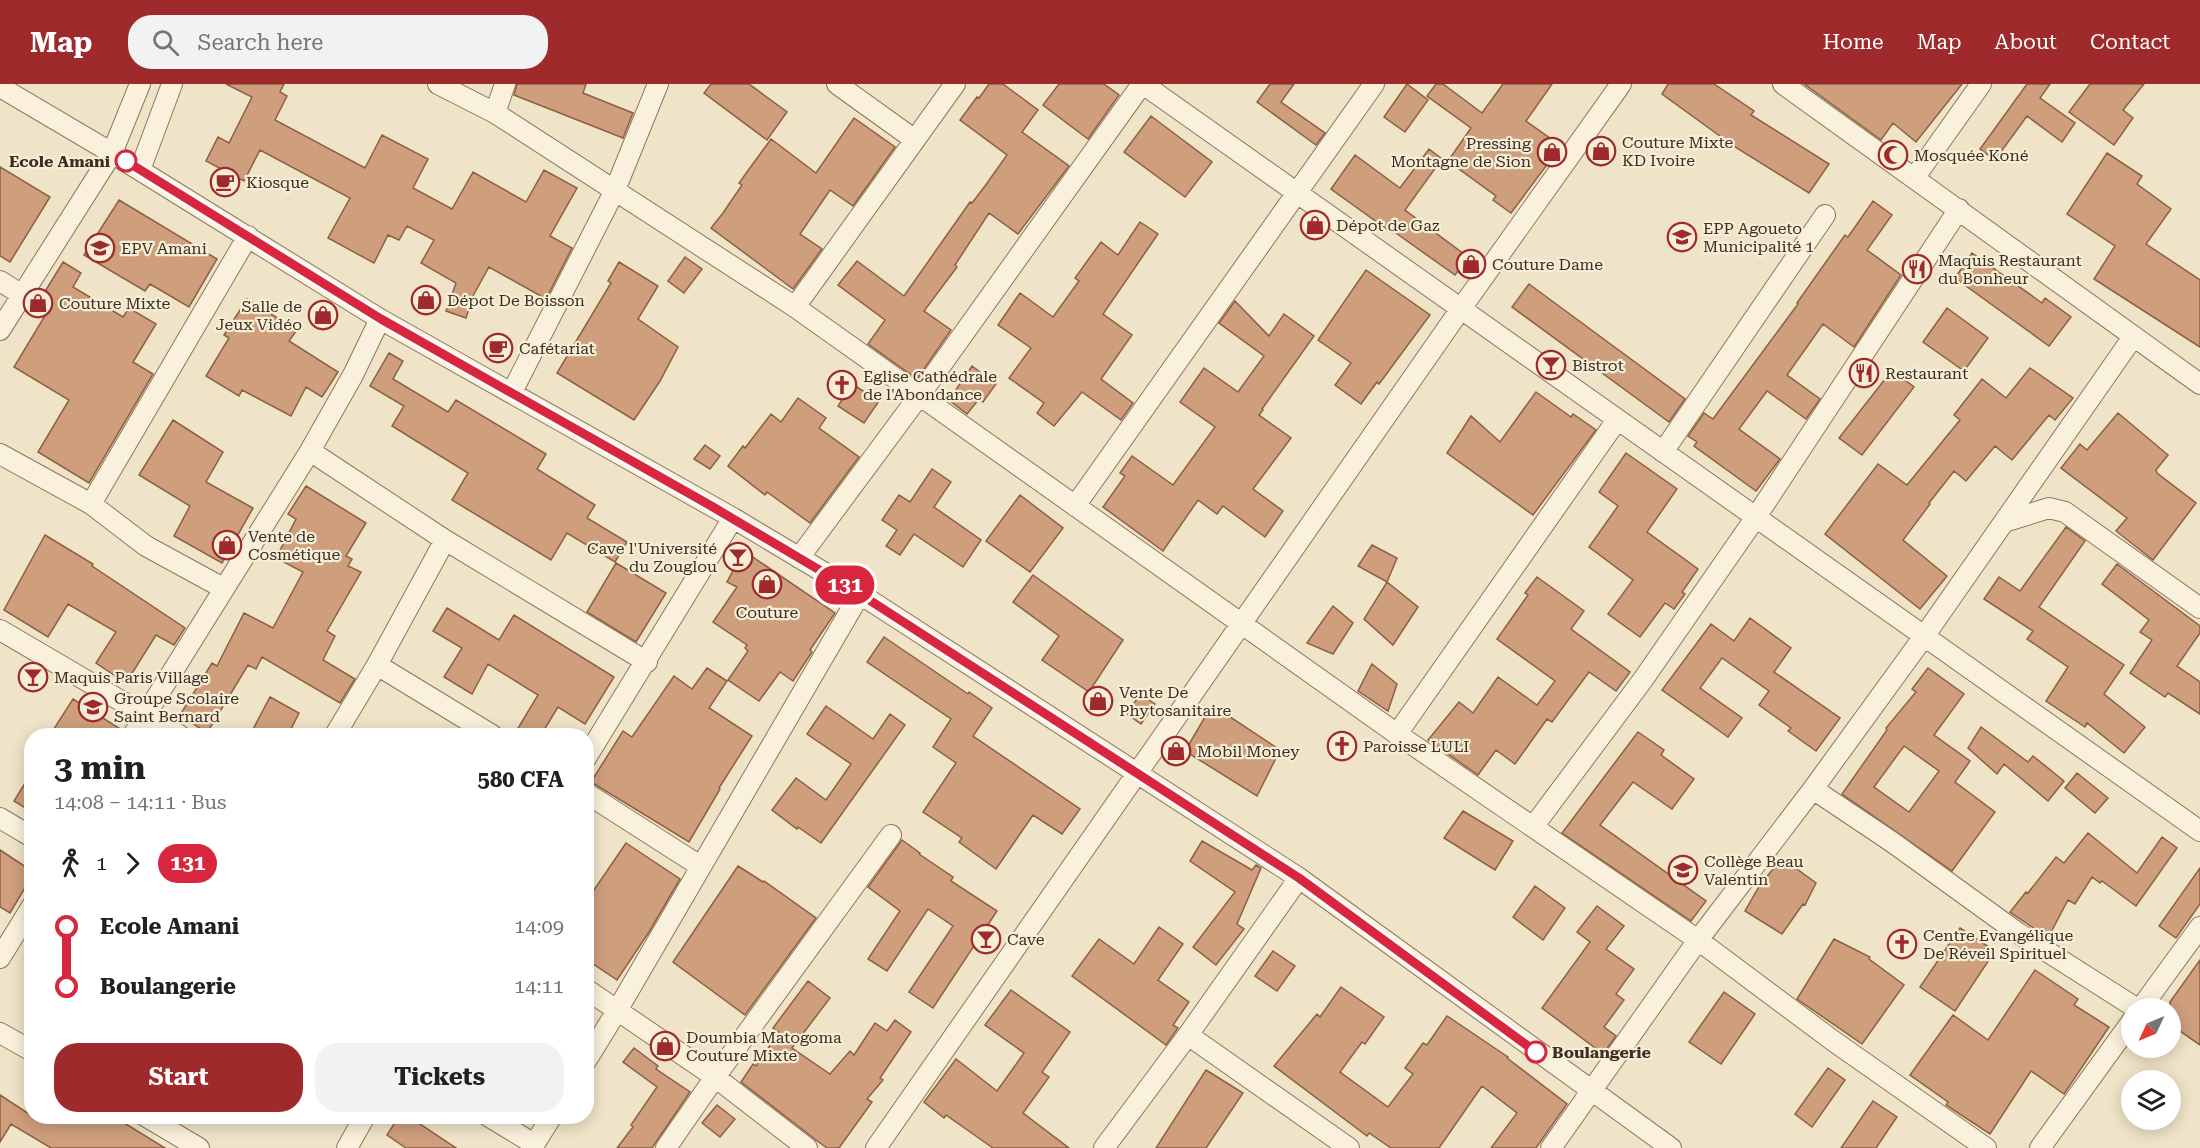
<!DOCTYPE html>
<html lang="en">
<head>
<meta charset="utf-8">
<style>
	body { margin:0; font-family:"Roboto Serif",serif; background:#f2f2f2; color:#202124; height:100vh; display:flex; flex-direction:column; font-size:22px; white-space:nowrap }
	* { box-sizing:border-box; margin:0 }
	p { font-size:20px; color:#757577 }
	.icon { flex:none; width:33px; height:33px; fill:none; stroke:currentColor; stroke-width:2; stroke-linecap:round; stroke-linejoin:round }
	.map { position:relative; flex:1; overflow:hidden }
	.panel { position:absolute; left:24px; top:644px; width:570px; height:396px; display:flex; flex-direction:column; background:#fff; border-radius:24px; box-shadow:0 3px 15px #0003 }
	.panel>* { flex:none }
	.badge { padding:0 12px; border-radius:20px; font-size:21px; line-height:39px }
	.needle { width:39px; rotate:226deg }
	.buttons { position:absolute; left:2121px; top:914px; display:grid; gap:12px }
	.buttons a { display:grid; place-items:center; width:60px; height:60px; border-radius:50%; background:#fff; box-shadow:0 3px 15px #0003; font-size:30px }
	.map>.badge { position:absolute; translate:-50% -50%; box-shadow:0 0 0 3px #fff }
	.legs { display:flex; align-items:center; gap:9px; height:66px; padding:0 30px; font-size:20px }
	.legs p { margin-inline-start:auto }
	.head { display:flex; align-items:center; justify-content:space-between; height:102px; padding:0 30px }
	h1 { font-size:33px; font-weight:700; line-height:45px }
	.primary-button { display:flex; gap:12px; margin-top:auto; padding:12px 30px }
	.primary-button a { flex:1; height:69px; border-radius:24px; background:#9e2a2b; color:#fff; font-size:24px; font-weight:700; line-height:69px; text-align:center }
	.primary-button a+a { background:#f2f2f2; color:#202124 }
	ul { padding:0 30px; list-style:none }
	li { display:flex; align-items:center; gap:21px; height:60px; font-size:22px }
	li i { display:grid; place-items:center; width:9px; height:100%; margin:0 8px; background:currentColor }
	li i::after { content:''; width:15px; height:15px; margin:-8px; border:4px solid; border-radius:50%; background:#fff }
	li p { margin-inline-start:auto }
	li:first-child i { background:linear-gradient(#0000 50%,currentColor 0) }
	li:last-child i { background:linear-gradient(currentColor 50%,#0000 0) }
	header { display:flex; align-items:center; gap:36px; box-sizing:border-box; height:84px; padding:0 30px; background:#9e2a2b; color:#fff }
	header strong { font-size:28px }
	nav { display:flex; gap:33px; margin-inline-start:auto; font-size:21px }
	.search { width:420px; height:54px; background:#f2f2f2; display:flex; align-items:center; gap:15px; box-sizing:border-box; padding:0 21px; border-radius:24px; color:#757577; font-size:22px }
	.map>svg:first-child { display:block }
</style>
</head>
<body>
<header>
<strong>Map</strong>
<div class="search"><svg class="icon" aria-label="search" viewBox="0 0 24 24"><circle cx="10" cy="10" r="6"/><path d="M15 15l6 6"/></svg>Search here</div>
<nav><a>Home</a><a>Map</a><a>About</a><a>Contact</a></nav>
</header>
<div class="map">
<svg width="2200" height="1064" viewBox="0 0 2200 1064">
	<rect width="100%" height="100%" fill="#f0e4c8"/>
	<path fill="#cf9f7d" stroke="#8d5f41" stroke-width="1.5" fill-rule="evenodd" d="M226,0H284L280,8L287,12L275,36L365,84L382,51L428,75L413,104L452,125L473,88L526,118L544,86L577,104L550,152L572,164L546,215L489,183L474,210L466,234L446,227L456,199L421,179L434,156L407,142L399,156L388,151L374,179L328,154L350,114L260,66L244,97L206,77L218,53L229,59L252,13Z
		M517,0H586L583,9L633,29L623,54L514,11Z
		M711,0H749L787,28L767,56L704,9Z
		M989,0H1003L1038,26L1022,48L1069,82L1018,150L989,129L955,181L957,183L924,227L951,246L917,295L868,260L885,236L838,201L857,177L904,212L970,118L972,119L985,102L1007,71L960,36L977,13L979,14Z
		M1059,0H1104L1119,11L1088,55L1043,21Z
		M1270,0H1294L1281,18L1325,49L1316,61L1257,18Z
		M1407,0L1428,16L1405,48L1384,33Z
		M1436,0H1443L1482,29L1503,0H1552L1526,37L1561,62L1511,129L1493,116L1496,112L1448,77L1471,44L1427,12Z
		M1668,0H1714L1754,27L1751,31L1829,80L1809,109L1735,63L1662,10Z
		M1804,0H1962L1916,58L1893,39L1881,56Z
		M2027,0H2050L2040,14L2075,39L2062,58L2027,32L1995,76L1980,65Z
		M2090,0H2144L2123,26L2133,34L2114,61L2069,28Z
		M1151,32L1212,78L1185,113L1124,68Z
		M854,34L895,63L853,122L830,106L800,150L822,165L793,205L711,144L723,129L742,101L739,99L771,55L816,89Z
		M1429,65L1442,75L1405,126L1468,173L1455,191L1393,147L1392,149L1331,105L1355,71L1400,104Z
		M2107,69L2142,92L2137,100L2171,125L2146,160L2200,196V263L2094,195L2115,162L2067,130Z
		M0,83L50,113L10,178L0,172Z
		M119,116L217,175L189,223L150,200L145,207L84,171Z
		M1873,117L1892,131L1867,166L1901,191L1854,263L1823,240L1787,291L1820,315L1806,335L1767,307L1739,345L1780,375L1756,407L1694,362L1697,358L1688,352L1704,329L1713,335L1798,220L1797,219L1845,151L1848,153Z
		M1140,138L1158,150L1103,230L1132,251L1101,295L1133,319L1121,336L1082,308L1054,342L1037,329L1044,319L1009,294L1031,264L998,241L1020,209L1053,233L1079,197L1075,194L1101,158L1118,171Z
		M1972,169L2042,219L2045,214L2071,233L2049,262L1955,194Z
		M685,173L702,185L684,209L668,197Z
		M63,178L81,189L73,203L123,233L129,224L156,240L133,278L153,290L89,399L38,368L69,316L14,283L49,225L38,219Z
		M619,178L658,202L638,235L678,263L660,297L634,336L557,289L611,199L608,197Z
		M1366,186L1430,231L1379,300L1377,298L1361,320L1335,301L1351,279L1318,256Z
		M1529,200L1685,315L1669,338L1512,223Z
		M247,215L297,246L289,257L338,288L322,313L306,303L291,332L242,306L239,312L206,292L229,254L224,251Z
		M1235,217L1269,252L1284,230L1314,252L1262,325L1263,326L1259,331L1291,354L1253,405L1283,427L1265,453L1223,422L1217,430L1198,416L1163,467L1103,423L1125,392L1120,389L1132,372L1173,401L1215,343L1180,318L1204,284L1238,308L1264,272L1219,239Z
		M1947,224L1988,254L1964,287L1923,258Z
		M389,269L403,277L393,295L448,328L456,316L546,370L537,385L595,421L587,434L627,458L615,478L567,449L551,476L452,416L468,389L392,342L404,322L370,302Z
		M972,282L996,300L983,318L979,315L967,330L949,316Z
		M2030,284L2073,314L2055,336L2049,331L2012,376L1995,362L1966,397L1954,387L1929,419L1930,420L1903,456L1947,492L1920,525L1825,450L1878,380L1907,401L1960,336L1954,331L1982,295L2006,314Z
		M1892,286L1914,303L1862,371L1839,354Z
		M852,300L879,317L864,339L838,322Z
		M1536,308L1571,333L1573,330L1596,346L1533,431L1447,369L1471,332L1500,358Z
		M798,314L826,334L819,344L859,373L810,439L767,408L765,411L728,382L743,362L745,364L771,330L781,338Z
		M2118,329L2168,371L2156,386L2157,389L2196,419L2153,476L2116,447L2127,434L2061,384L2080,360L2087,366Z
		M173,336L223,368L206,398L253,424L222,479L174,452L190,422L139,391Z
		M705,361L720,372L710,385L694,375Z
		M1626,369L1677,405L1647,448L1698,485L1682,508L1685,510L1674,525L1665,519L1640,553L1608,530L1633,496L1589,463L1618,422L1599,408Z
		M932,385L951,398L934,423L981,456L963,483L914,450L900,471L886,462L897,446L882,436L899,411L910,418Z
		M306,402L366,439L346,472L352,475L348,482L361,488L327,547L335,552L323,576L355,595L340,619L262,573L256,585L248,581L207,649L180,631L212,579L217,582L244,529L273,544L303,488L276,474L296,435L288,430Z
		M1020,411L1063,444L1030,488L986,457Z
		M2066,443L2085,457L2039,523L2124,581L2104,610L2145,643L2124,669L2087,639L2085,643L2046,617L2068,583L2027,555L2033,547L1984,515L1999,493L2020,507Z
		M45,451L93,480L92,482L185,544L174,561L156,551L126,599L96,579L116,548L68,520L48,553L4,526Z
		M1372,461L1397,474L1387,498L1358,482Z
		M744,467L835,529L810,566L812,568L793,597L780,588L759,617L728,596L748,567L745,564L747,561L713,538L737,503L727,498L735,483L733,482Z
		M616,479L666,509L636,558L587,528Z
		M2117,480L2200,542V549L2177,582L2200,598V630L2168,609L2165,613L2130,589L2152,556L2140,548L2149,536L2102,500Z
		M1033,491L1123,556L1089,608L1042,576L1059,552L1013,518Z
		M1537,493L1584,527L1571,545L1630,588L1616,607L1589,588L1552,638L1547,635L1515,680L1496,666L1478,691L1428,656L1459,618L1473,629L1498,593L1537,621L1555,597L1497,555L1528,511L1525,509Z
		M1387,498L1418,523L1393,561L1364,535Z
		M1333,522L1353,539L1333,570L1307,559Z
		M447,524L499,556L514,531L614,593L585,640L558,623L541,651H514L538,611L488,580L472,610L444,593L462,564L433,547Z
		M1750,534L1791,564L1774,588L1840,634L1816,667L1788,647L1791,644L1759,621L1769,607L1722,574L1700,604L1742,634L1728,653L1662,606L1711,540L1734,557Z
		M884,553L968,610L969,608L992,624L973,652L1080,725L1062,750L1033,731L996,785L959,758L962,754L923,728L956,679L933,663L951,635L867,578Z
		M1372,580L1397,600L1388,627L1358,607Z
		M707,584L727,597L709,624L752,652L719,704L720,705L689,758L591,698L623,647L632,653L674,592L692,605Z
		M1928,584L1964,610L1934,651L1970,677L1955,698L1995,728L1952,787L1842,710L1887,646L1886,644L1916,608L1912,605ZM1904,662L1939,687L1909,728L1874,703Z
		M1140,610L1155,620L1141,640L1127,630Z
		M270,613L299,629L288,651H250Z
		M73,615L122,646L121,651H50Z
		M1212,621L1280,666L1257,712L1185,667Z
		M826,622L873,655L890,630L905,641L821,759L798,743L797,745L772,726L796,694L826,716L851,680L807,650Z
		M1981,643L2028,678L2033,672L2064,697L2048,717L2004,680L1997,690L1968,664Z
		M1638,648L1664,666L1661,671L1694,695L1672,725L1633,698L1600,741L1706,817L1691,837L1562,749Z
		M32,688V728L14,717Z
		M2077,689L2108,714L2095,729L2065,704Z
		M1463,727L1513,757L1495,786L1444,754Z
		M2088,749L2137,789L2162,753L2177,764L2136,822L2102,797L2100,799L2092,793L2075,820L2068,816L2048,854L2010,828L2026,808L2028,809L2056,773L2064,779Z
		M902,756L920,769L919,770L953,793L951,797L997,827L933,924L909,908L953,842L928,825L887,887L868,875L900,827L868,803Z
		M1202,757L1252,786L1256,781L1261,784L1237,840L1244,845L1216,881L1193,863L1235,808L1190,777Z
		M626,759L680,795L649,848L617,896L586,875V800L594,806Z
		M0,766L32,787V792L10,829L0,823Z
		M1782,774L1816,799L1805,821L1803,820L1782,850L1745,827L1760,801Z
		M738,782L763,798L764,797L816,834L745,931L673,878Z
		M2200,784V820L2176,854L2159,842Z
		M1535,802L1565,824L1543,856L1513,833Z
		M1597,822L1624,842L1606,865L1634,885L1616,910L1624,916L1604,943L1616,952L1603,970L1542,924L1590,858L1577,848Z
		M1159,843L1183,860L1158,896L1189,918L1173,941L1178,944L1166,961L1072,892L1099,855L1134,880Z
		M1960,844L1995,867L1955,927L1920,903Z
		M1834,855L1870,873L1869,875L1904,901L1862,960L1797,915Z
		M1273,867L1295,882L1277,907L1255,892Z
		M2200,876V961L2170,940V918Z
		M2035,886L2078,915L2074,921L2109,943L2064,1010L2031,987L1990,1050L1946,1021L1948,1018L1910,991L1953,931L1988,956Z
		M808,897L830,914L792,964L830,990L850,967L854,971L875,939L887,947L895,936L911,948L880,994L883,996L867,1015L872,1018L839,1064H827L816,1056L741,998L753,980L756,982L779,948L773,944Z
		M1341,903L1384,933L1365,960L1362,958L1340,988L1388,1023L1413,990L1405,984L1423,959L1427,961L1447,932L1508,973L1507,974L1567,1020L1536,1064H1491L1517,1029L1482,1002L1439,1064H1391L1369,1049L1367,1052L1274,982L1317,930L1320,933Z
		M1011,906L1070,948L1042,988L1049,993L1023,1029L1069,1064H993L946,1031L944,1034L924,1018L956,975L997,1007L1024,969L985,941Z
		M1724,908L1755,930L1721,980L1689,958Z
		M634,964L658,982L656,985L690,1008L652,1064H617L633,1043L631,1041L657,1003L623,978Z
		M1828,984L1845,996L1812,1043L1795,1030Z
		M1206,986L1243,1009L1206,1064H1156Z
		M0,1011L32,1032H113L165,1064H51L11,1040L0,1058Z
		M1873,1017L1897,1033L1876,1064H1841Z
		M717,1021L735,1035L720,1053L702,1039Z
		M399,1032H408L456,1064H406L387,1051Z"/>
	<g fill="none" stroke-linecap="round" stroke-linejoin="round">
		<g stroke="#8d765c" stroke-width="22">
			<path id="minor" d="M438,0L495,29L795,223L1397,650L1698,856L1832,956L1986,1064
				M837,0L915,56
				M1143,0L2200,747
				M1783,0L2200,300
				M0,3L112,69L380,235L733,434L860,510L1299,794L1671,1064
				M495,29L505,0
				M140,86L172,0
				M1915,93L1981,0
				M0,197L22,211
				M795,223L955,0
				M0,246L112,69L140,0
				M512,308L615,106L658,0
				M310,367L445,456L647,578
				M1663,368L1825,131
				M0,370L91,420L248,152
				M91,420L146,462L223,504
				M1075,422L1374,0
				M2004,438L2049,424L2065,428L2200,524
				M799,474L919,312L1142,0
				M0,546L179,651
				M377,581L492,651
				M1397,650L1617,336
				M133,651L310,367L353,291L380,235
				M335,651L377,581L445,456
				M586,674L733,434
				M1813,705L1892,758L2018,849L2136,924
				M586,709L700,782
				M0,734L32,753
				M1533,743L1642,597L1756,433L1959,125
				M0,874L32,822
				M586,905L715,993L807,1064
				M2141,924L2200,843
				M0,949L32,967
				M1188,951L1349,1064
				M586,977L618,925L860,510
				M145,1032L199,1064
				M488,1032L534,1060
				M347,1064L365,1032
				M532,1064L552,1032
				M666,1064L715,993L891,751
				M876,1064L1460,226L1621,0
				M1104,1064L1188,951L1299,794
				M1551,1064L1698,856L1813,705L1925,551L2133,253
				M2040,1064L2132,937"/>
		</g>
		<use href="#minor" stroke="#faf1dc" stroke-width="20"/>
	</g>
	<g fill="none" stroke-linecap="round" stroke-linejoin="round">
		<g stroke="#fff" stroke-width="14">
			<path id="line-1" d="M126,77L381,235L713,423L860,510L1299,794L1536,968"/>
		</g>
		<use href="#line-1" stroke="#d7263d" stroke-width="9"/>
	</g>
	<defs>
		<g id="shop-ring" transform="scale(1.5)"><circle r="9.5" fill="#f7eed8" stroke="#9e2a2b" stroke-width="1.5"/><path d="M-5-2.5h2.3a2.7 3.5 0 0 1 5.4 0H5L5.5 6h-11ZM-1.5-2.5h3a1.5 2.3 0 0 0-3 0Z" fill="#9e2a2b"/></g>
		<g id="mosque-ring" transform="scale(1.5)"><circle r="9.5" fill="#f7eed8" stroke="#9e2a2b" stroke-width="1.5"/><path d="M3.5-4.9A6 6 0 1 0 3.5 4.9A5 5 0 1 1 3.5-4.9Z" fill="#9e2a2b"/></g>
		<g id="cafe-ring" transform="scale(1.5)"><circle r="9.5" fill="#f7eed8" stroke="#9e2a2b" stroke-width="1.5"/><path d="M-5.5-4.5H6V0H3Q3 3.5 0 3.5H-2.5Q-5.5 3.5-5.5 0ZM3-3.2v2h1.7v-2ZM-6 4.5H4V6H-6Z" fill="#9e2a2b"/></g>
		<g id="school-ring" transform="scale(1.5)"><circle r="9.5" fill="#f7eed8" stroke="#9e2a2b" stroke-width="1.5"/><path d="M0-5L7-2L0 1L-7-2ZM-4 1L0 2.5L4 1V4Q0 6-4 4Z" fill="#9e2a2b"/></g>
		<g id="restaurant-ring" transform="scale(1.5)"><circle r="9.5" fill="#f7eed8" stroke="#9e2a2b" stroke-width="1.5"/><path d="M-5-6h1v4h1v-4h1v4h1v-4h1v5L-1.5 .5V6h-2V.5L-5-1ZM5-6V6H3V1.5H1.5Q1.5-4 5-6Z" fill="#9e2a2b"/></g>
		<g id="bar-ring" transform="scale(1.5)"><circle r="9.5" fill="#f7eed8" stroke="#9e2a2b" stroke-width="1.5"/><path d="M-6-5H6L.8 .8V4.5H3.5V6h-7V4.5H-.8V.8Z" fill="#9e2a2b"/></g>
		<g id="church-ring" transform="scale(1.5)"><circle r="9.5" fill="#f7eed8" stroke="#9e2a2b" stroke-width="1.5"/><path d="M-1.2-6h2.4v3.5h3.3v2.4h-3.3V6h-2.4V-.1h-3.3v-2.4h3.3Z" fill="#9e2a2b"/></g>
	</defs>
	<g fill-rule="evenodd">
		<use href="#shop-ring" x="1601" y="67"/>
		<use href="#shop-ring" x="1552" y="68"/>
		<use href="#mosque-ring" x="1893" y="71"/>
		<use href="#cafe-ring" x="225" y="98"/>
		<use href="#shop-ring" x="1315" y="141"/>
		<use href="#school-ring" x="1682" y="153"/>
		<use href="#school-ring" x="100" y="164"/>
		<use href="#shop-ring" x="1471" y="180"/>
		<use href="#restaurant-ring" x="1917" y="185"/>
		<use href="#shop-ring" x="426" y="216"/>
		<use href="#shop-ring" x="38" y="219"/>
		<use href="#shop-ring" x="323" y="231"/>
		<use href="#cafe-ring" x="498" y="264"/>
		<use href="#bar-ring" x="1551" y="281"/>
		<use href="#restaurant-ring" x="1864" y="289"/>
		<use href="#church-ring" x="842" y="301"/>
		<use href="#shop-ring" x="227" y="461"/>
		<use href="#bar-ring" x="738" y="473"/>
		<use href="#shop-ring" x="767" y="500"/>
		<use href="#bar-ring" x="33" y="593"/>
		<use href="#shop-ring" x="1098" y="617"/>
		<use href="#school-ring" x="93" y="623"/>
		<use href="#church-ring" x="1342" y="662"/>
		<use href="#shop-ring" x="1176" y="667"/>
		<use href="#school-ring" x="1683" y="786"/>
		<use href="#bar-ring" x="986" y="855"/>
		<use href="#church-ring" x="1902" y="860"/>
		<use href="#shop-ring" x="665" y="962"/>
	</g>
	<g fill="#fff" stroke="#d7263d" stroke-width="3">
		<circle cx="126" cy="77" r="10"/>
		<circle cx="1536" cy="968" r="10"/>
	</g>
	<g text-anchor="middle" stroke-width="4.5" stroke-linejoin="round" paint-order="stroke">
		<g font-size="16" fill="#3d2e20" stroke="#f7eed8" text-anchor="start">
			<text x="1622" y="64">Couture Mixte<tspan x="1622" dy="18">KD Ivoire</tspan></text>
			<text x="1531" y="65" text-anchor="end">Pressing<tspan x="1531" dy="18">Montagne de Sion</tspan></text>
			<text x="1914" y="77">Mosquée Koné</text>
			<text x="246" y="104">Kiosque</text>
			<text x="1336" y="147">Dépot de Gaz</text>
			<text x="1703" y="150">EPP Agoueto<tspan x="1703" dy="18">Municipalité 1</tspan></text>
			<text x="121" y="170">EPV Amani</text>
			<text x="1938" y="182">Maquis Restaurant<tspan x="1938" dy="18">du Bonheur</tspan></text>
			<text x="1492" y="186">Couture Dame</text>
			<text x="447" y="222">Dépot De Boisson</text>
			<text x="59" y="225">Couture Mixte</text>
			<text x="302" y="228" text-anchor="end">Salle de<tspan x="302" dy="18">Jeux Vidéo</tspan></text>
			<text x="519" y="270">Cafétariat</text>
			<text x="1572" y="287">Bistrot</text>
			<text x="1885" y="295">Restaurant</text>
			<text x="863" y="298">Eglise Cathédrale<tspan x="863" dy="18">de l'Abondance</tspan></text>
			<text x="248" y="458">Vente de<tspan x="248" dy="18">Cosmétique</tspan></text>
			<text x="717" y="470" text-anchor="end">Cave l'Université<tspan x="717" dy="18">du Zouglou</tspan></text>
			<text x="767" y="534" text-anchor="middle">Couture</text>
			<text x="54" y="599">Maquis Paris Village</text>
			<text x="1119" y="614">Vente De<tspan x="1119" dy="18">Phytosanitaire</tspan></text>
			<text x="114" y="620">Groupe Scolaire<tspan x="114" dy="18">Saint Bernard</tspan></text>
			<text x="1363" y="668">Paroisse LULI</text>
			<text x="1197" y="673">Mobil Money</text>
			<text x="1704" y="783">Collège Beau<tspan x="1704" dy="18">Valentin</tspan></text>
			<text x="1923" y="857">Centre Evangélique<tspan x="1923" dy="18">De Réveil Spirituel</tspan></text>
			<text x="1007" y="861">Cave</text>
			<text x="686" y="959">Doumbia Matogoma<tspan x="686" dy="18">Couture Mixte</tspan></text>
		</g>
		<g font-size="16" font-weight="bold" fill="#3d2e20" stroke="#f7eed8" text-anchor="end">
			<text x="110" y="83">Ecole Amani</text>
			<text x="1552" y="974" text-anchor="start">Boulangerie</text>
		</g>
	</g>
</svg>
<div class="buttons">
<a><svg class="needle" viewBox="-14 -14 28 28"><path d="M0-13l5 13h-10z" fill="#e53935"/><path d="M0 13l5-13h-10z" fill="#757577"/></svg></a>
<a><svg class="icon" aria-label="layers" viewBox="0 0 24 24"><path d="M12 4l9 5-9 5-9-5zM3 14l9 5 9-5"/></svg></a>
</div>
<b class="badge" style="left:845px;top:501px;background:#d7263d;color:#fff">131</b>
<section class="panel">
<div class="head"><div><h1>3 min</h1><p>14:08 – 14:11 · Bus</p></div><b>580 CFA</b></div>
<div class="legs"><svg class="icon" aria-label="walk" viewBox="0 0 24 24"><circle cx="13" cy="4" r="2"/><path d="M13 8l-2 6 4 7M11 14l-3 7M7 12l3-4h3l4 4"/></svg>1<svg class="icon" aria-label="forward" viewBox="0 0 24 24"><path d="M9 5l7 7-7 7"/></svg><b class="badge" style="background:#d7263d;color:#fff">131</b></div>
<ul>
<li><i style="color:#d7263d"></i><b>Ecole Amani</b><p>14:09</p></li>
<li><i style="color:#d7263d"></i><b>Boulangerie</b><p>14:11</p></li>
</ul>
<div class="primary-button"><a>Start</a><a>Tickets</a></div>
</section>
</div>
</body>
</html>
